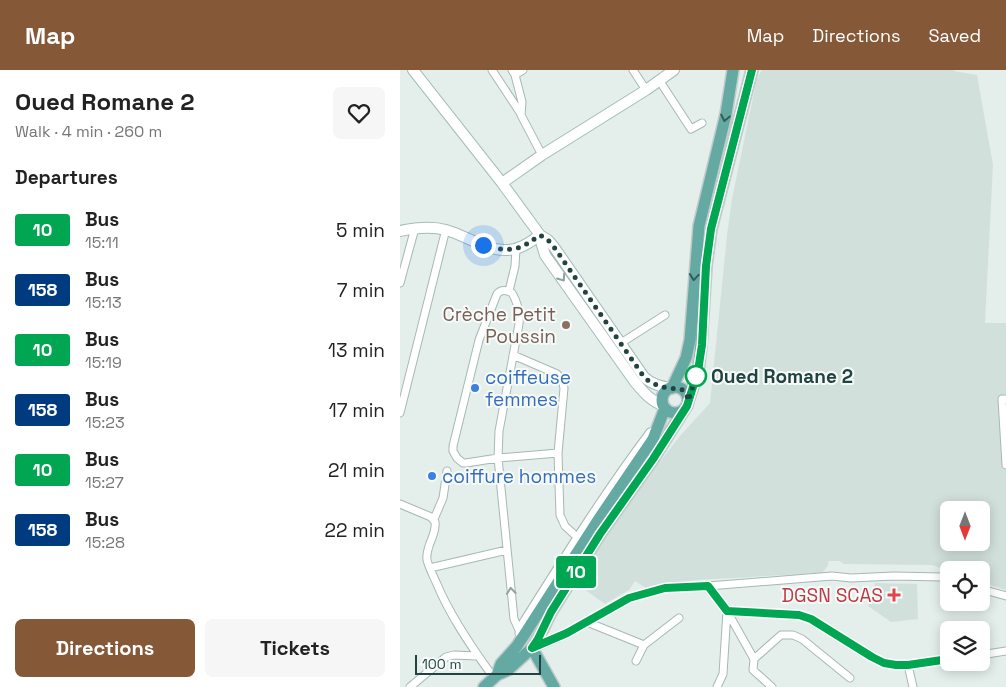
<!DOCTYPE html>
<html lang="en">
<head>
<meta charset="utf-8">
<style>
	body { margin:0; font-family:"Space Grotesk",sans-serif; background:#f6f6f6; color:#222; height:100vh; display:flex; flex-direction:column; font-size:19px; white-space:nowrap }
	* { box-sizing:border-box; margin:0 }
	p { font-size:16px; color:#767676 }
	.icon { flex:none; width:28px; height:28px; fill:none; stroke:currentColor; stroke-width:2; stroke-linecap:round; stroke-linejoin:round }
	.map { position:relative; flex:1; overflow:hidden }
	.details { display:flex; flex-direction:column; background:#fff; width:400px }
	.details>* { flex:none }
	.badge { padding:0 10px; border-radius:4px; font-size:18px; line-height:32px }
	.needle { width:32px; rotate:180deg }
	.controls { position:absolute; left:540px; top:431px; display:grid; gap:10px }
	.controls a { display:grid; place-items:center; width:50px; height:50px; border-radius:8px; background:#fff; box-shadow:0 2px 12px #0003; font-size:25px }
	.scale { position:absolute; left:15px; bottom:12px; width:126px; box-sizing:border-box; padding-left:5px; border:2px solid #214440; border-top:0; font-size:14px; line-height:18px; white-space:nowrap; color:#214440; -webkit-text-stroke:4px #f6fbf9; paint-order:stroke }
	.you { position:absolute; width:25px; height:25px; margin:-12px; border:4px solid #fff; border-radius:50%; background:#1a73e8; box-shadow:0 0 0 8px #1a73e833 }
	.map>.badge { position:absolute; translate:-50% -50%; box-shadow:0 0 0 2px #fff }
	h2 { padding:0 15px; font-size:19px; line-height:45px }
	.round { display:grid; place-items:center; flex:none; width:52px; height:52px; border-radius:8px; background:#f6f6f6 }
	.summary { display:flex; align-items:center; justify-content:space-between; height:85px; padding:0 15px }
	h1 { font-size:24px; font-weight:600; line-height:38px }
	.primary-button { display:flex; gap:10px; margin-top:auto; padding:10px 15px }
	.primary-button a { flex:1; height:58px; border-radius:8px; background:#855838; color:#fff; font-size:20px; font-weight:600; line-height:58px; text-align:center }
	.primary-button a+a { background:#f6f6f6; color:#222 }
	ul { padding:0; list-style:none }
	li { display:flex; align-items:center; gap:15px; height:60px; padding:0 15px }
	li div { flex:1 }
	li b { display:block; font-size:19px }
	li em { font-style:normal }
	li .badge { min-width:55px; font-weight:700; text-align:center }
	header { display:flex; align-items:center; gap:30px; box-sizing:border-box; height:70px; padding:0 25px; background:#855838; color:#fff }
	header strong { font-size:24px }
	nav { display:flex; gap:28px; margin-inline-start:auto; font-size:18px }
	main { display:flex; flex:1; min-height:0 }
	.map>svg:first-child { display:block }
</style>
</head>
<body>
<header>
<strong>Map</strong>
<nav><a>Map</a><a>Directions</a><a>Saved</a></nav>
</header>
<main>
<section class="details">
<div class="summary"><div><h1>Oued Romane 2</h1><p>Walk · 4 min · 260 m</p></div><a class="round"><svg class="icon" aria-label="heart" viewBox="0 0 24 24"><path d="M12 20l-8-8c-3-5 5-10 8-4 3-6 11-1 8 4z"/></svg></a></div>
<h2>Departures</h2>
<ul>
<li><span class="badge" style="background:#00a651;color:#fff">10</span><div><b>Bus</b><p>15:11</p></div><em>5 min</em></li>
<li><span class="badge" style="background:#003b80;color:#fff">158</span><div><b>Bus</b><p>15:13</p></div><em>7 min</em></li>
<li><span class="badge" style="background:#00a651;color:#fff">10</span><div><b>Bus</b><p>15:19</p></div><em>13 min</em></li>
<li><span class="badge" style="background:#003b80;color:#fff">158</span><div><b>Bus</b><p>15:23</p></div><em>17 min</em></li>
<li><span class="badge" style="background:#00a651;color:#fff">10</span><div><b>Bus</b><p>15:27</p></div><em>21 min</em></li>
<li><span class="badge" style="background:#003b80;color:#fff">158</span><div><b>Bus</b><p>15:28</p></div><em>22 min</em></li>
</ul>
<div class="primary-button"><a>Directions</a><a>Tickets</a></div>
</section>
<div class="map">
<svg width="606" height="617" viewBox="0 0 606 617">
	<rect width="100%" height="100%" fill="#e4efec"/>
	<path fill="#d2e0dc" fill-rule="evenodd" d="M362,0H554V1L577,5L593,95L585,253H606V520L581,512V500L549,501L532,495L444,494L440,491H429L427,497L422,503L297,510L246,518L235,511L229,520L205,534L177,514L220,443L279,367L310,333L327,165L332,129L357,8ZM549,440H581V472H549Z
		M475,513L517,514L518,549L491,552L468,536Z"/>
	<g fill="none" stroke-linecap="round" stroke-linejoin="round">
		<g stroke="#a6b8b5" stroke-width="9">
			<path id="street" d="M92,0L121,44
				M112,0L115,5L122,32L121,45L142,85
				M233,0L246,20
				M115,5L123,0
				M259,10L291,59L302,53
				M0,213L15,158
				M109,221L115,196L116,178
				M221,273L265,245
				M113,285L157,304L162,310L164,318L158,383L160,445L165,456L177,467
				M606,329H602L606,395
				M0,343L46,159
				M0,434L31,447L35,452C37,465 25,476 27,490C29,498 33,505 36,512C50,546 72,578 94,608
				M34,449L43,428L47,401
				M30,498L107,480
				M308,516L327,541L354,589
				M581,519L606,526
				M187,552L244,575
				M119,560L114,549L98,388L99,361L119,254C120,243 118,233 112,223C107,220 101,219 97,224L79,270L53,376V381L57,388L63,393H66L98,388L158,383
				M119,563L122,554C163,489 204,423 250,362L256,360
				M134,578L160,567L229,528L265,518L308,516L432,506L451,508L494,506L542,507L549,509
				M581,585L606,581
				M236,591L244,575L279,548
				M508,595L513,617
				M10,617L46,587L54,585L77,586
				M317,617L323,604L327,541L399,545L411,549L472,587L483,593L496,595H508L549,589
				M372,617L353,600L354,589L381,565H393L402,569L450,608"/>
		</g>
		<g stroke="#a1bdb8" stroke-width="12">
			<path id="secondary" d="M13,0L102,113L140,165L148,170L154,177L244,307C251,314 260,316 270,318
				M102,113L142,85L246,20L274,0
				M0,161C14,158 32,156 46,160C71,167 96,189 123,176C129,173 135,169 140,165
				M140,165L142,175L145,185L235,312C244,323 251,331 264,336"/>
		</g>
		<g stroke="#c1cbca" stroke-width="14">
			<path id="primary" d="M262 330a13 13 0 1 1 26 0a13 13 0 1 1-26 0Z
				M272,318L286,288L290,270L299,156L326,44L333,0
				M288,331L298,301L301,275L306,196L311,159L352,0
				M132,578L154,617
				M97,605L101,594L117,576L200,447L253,369L265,338
				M84,617L97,605L108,600L132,578L138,569L151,542L200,464L253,389L284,340"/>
		</g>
		<use href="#street" stroke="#fff" stroke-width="7"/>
		<use href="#secondary" stroke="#fff" stroke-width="10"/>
		<use href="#primary" stroke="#64aaa3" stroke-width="11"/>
	</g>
	<defs><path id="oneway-chevron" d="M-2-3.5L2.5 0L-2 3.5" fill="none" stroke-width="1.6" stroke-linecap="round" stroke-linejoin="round" transform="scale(1.25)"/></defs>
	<g stroke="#325e59">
		<use href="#oneway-chevron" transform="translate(325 48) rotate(102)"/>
		<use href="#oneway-chevron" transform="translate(294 207) rotate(95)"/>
	</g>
	<g stroke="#90a2a0">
		<use href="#oneway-chevron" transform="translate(162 208) rotate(55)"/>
		<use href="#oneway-chevron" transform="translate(111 521) rotate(-96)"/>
	</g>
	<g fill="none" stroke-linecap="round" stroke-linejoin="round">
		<g stroke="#fff" stroke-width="11">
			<path id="line" d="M352,0L311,159L306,196L302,275L298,301L287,336L253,389L200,464L151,542L138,569L132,578L167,563L229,528L265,518L308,516L327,541L399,545L411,549L472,587L484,593L496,595H508L549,589"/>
		</g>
		<use href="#line" stroke="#00a651" stroke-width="8"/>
		<path stroke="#214440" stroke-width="5" stroke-dasharray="0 9" d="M83,175C95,179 110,182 123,176C129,173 134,169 140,165L148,170L154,177L244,307C250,313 258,316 267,318C277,320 286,315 288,331L298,301L296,306"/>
	</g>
	<circle fill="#8d6e63" stroke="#f6fbf9" stroke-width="2" cx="166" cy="255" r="5"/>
	<circle fill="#fff" stroke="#00a651" stroke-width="2.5" cx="296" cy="306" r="10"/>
	<g fill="#3f7fe0" stroke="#f6fbf9" stroke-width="2">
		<circle cx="75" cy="318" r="5"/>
		<circle cx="32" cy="406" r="5"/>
	</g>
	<path fill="#e0444e" stroke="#f6fbf9" stroke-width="2" d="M491.5 517.5h5v5h5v5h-5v5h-5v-5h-5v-5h5z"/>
	<g text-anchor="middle" stroke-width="4" stroke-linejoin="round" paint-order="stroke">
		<g font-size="19" fill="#785e54" stroke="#f6fbf9" text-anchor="end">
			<text x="156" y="251">Crèche Petit<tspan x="156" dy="22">Poussin</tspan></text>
		</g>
		<g font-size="19" font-weight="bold" fill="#214440" stroke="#f6fbf9" text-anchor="start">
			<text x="311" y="313">Oued Romane 2</text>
		</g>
		<g font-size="19" fill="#366cbe" stroke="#f6fbf9" text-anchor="start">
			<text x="85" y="314">coiffeuse<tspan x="85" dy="22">femmes</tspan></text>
			<text x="42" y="413">coiffure hommes</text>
		</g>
		<g font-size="19" fill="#be3a42" stroke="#f6fbf9" text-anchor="end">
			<text x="483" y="532">DGSN SCAS</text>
		</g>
	</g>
</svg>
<div class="controls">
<a><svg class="needle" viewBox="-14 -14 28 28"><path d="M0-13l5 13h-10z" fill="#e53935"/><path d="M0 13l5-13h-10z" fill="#767676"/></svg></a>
<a><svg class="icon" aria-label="locate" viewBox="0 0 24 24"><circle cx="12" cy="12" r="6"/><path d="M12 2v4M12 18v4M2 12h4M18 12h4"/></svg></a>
<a><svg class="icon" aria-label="layers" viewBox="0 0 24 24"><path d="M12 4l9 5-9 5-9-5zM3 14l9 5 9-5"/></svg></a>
</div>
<div class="scale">100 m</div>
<div class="you" style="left:83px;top:175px"></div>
<b class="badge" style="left:176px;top:502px;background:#00a651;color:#fff">10</b>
</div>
</main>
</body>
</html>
